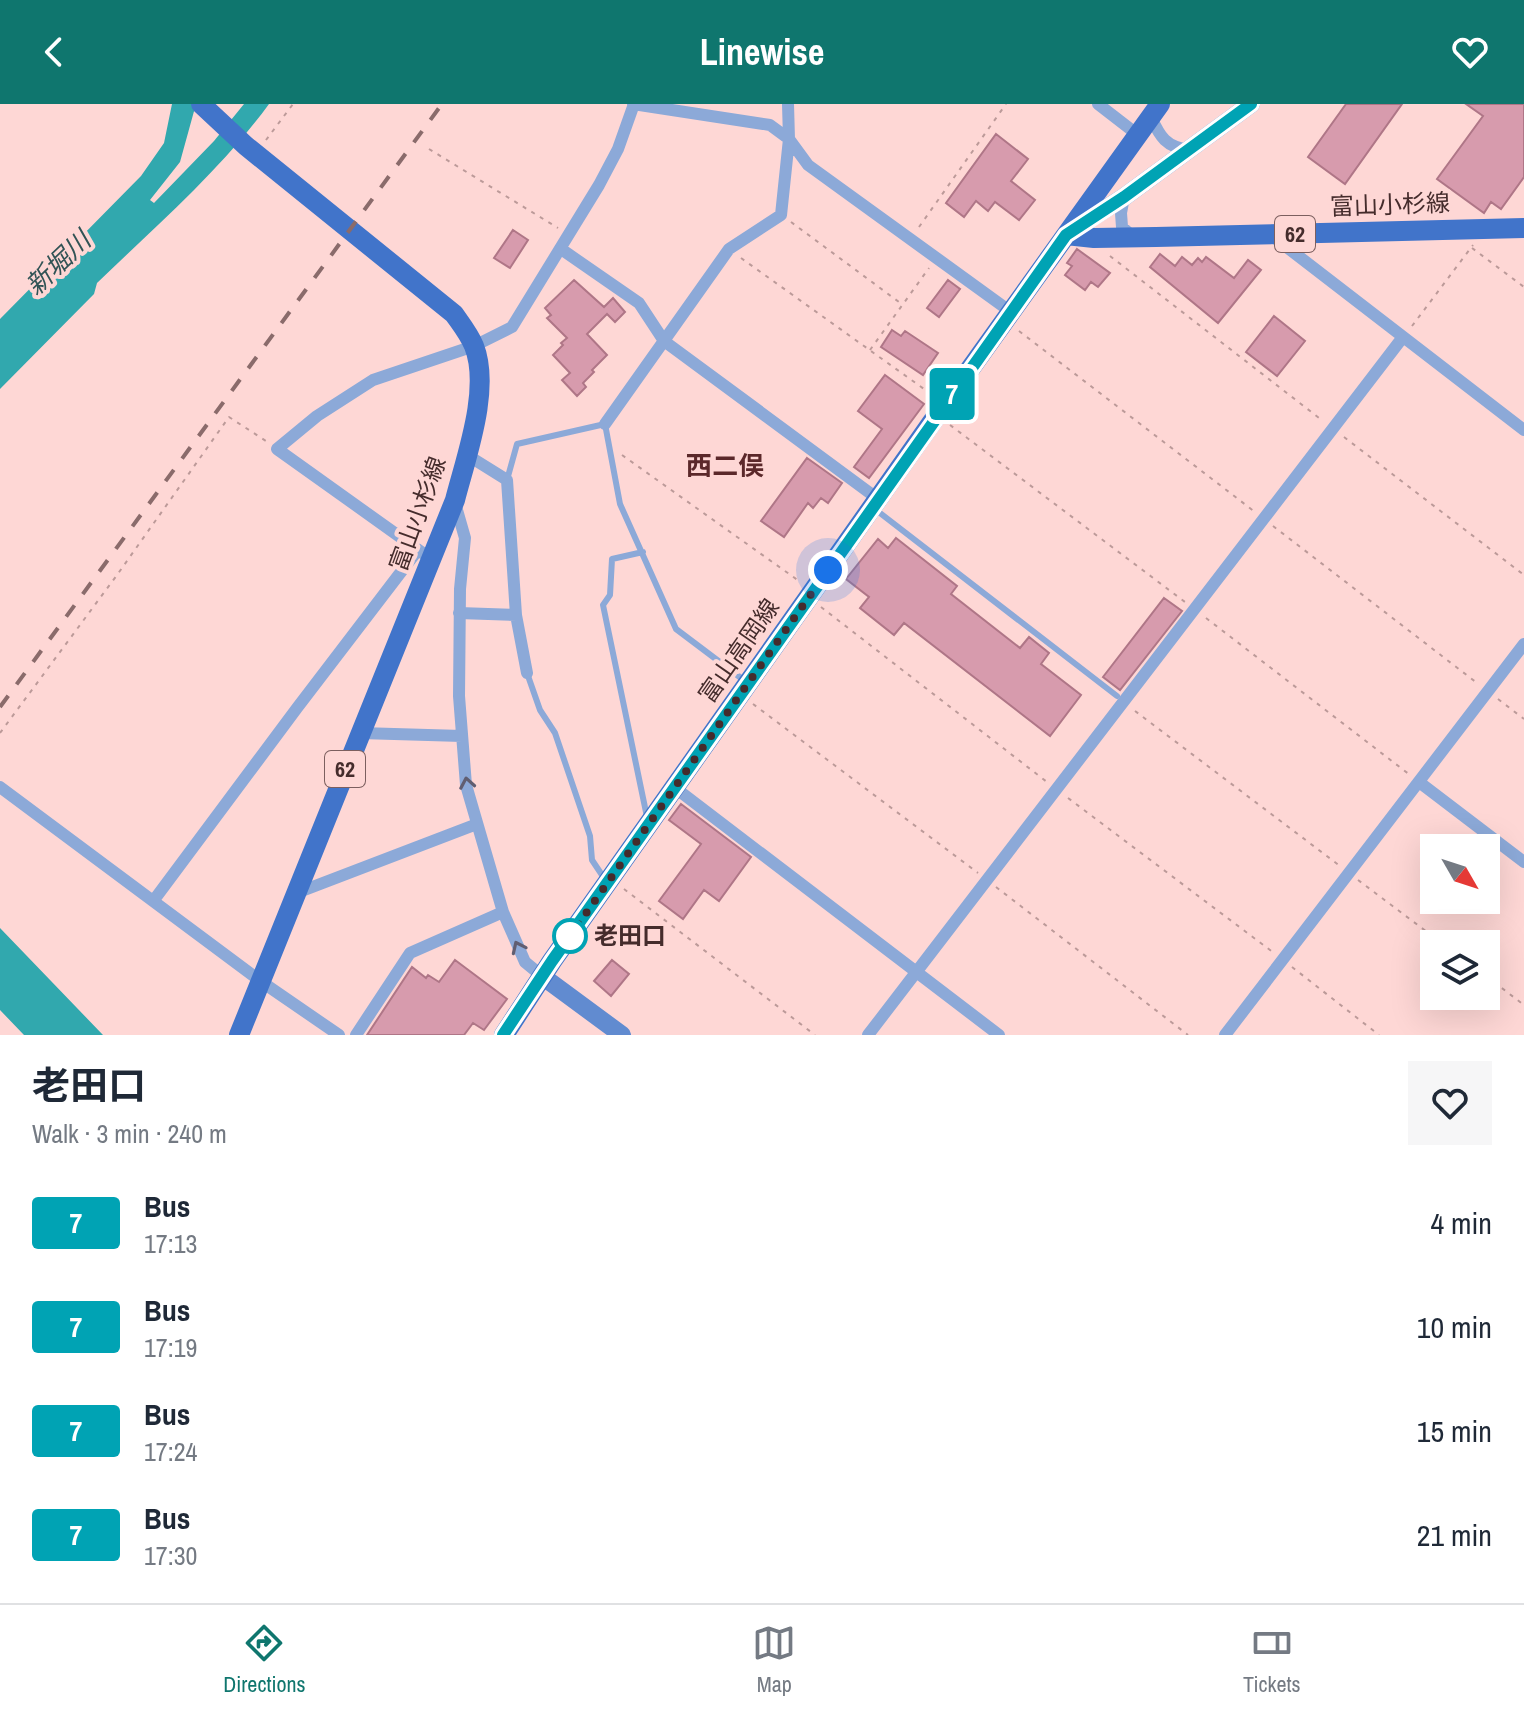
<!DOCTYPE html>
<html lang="en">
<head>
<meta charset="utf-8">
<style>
	body { margin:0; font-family:"Archivo Narrow","Noto Sans JP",sans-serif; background:#f6f6f7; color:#1f2937; height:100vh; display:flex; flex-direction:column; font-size:30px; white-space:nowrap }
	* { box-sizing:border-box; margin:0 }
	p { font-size:26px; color:#747a83 }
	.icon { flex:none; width:44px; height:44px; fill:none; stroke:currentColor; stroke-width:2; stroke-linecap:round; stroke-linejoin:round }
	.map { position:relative; height:931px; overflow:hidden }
	.sheet { display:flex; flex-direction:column; background:#fff; flex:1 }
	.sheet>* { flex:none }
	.badge { padding:0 16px; border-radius:6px; font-size:28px; line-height:52px }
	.needle { width:52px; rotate:129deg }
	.buttons { position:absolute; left:1420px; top:730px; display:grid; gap:16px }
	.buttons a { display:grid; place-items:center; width:80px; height:80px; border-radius:0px; background:#fff; box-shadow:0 8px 32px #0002; font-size:40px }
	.you { position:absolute; width:40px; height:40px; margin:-20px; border:6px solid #fff; border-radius:50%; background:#1a73e8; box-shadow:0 0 0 12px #1a73e833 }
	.map>.badge { position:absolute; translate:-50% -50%; box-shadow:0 0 0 4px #fff }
	.round { display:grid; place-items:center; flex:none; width:84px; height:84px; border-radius:0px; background:#f6f6f7 }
	.head { display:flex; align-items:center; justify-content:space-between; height:136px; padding:0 32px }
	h1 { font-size:38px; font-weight:700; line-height:60px }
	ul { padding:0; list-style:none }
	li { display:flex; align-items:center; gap:24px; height:104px; padding:0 32px }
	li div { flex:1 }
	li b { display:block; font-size:30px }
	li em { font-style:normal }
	li .badge { min-width:88px; font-weight:700; text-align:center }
	header { display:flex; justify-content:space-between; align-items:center; height:104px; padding:0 32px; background:#0f766e; color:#fff; font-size:36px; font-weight:700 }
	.tabs { display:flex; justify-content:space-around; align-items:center; height:112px; border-top:2px solid #e0e1e3; background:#fff; font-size:22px; color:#747a83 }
	.tabs a { display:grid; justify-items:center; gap:4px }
	.tabs .selected { color:#0f766e }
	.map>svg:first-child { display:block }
</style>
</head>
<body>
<header><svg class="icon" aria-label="back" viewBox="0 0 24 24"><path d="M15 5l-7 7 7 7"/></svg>Linewise<svg class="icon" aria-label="heart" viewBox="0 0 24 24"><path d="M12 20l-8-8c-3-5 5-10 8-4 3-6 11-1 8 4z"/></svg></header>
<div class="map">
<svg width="1524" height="931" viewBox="0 0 1524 931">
	<rect width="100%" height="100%" fill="#fed7d5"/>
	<path fill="#31a8ae" d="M172,0H196L180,58L150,96L154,99L214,37L244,0H269C220,67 157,121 97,179L94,190L0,285V215L141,72L164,39Z
		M0,824L103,931H24L0,906Z"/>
	<path fill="#d79bad" stroke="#af7687" stroke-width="2" d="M1346,0H1402L1345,80L1308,53Z
		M1466,0H1524V73L1501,105L1491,98L1484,109L1437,75L1483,12Z
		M996,30L1028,55L1011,77L1035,96L1019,116L995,98L988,107L976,97L964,113L946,99Z
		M513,126L528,136L510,164L494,154Z
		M1077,145L1110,169L1098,183L1091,178L1085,186L1065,171L1072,162L1067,159Z
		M1160,150L1175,162L1182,153L1192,161L1198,154L1202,158L1206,153L1234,174L1248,156L1261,166L1218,219L1150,163Z
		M574,176L604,203L613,194L625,208L615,218L607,210L587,230L607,251L592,266L594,268L583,279L586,283L577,292L562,276L570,269L553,251L563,241L561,239L567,234L547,214L551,211L545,204Z
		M948,176L960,185L939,213L927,204Z
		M1274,212L1305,237L1277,272L1246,248Z
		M892,226L901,232L905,227L938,249L923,271L881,243Z
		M885,271L924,300L869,374L854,363L882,325L858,307Z
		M807,354L842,379L828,399L821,394L813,404L808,399L784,433L761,417Z
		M896,434L957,482L951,490L1020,544L1029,533L1049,549L1041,560L1081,591L1050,632L904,519L894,531L860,504L869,493L846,475L878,435L888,444Z
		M1164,494L1182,507L1120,586L1103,573Z
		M681,700L751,753L719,797L704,786L683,815L659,797L701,740L669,716Z
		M455,856L507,895L484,926L473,919L464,931H367L412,863L426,874L428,871L439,878Z
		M612,856L629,870L611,892L594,877Z"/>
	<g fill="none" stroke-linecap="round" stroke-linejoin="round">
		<path stroke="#bc9a99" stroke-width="2" stroke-dasharray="4 6" stroke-linecap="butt" d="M266,36L293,0
			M429,45L558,124
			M791,118L903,201
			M919,123L1006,0
			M1472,144L1524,183
			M1110,152L1323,317
			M741,154L931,290
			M1412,222L1473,141
			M1019,227L1255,408
			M870,246L929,164
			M950,321L1185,498
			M1344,333L1524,471
			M622,351L799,477
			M1273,422L1477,579
			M821,503L1047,678
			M1206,514L1410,671
			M1498,595L1524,615
			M753,600L978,769
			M1135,607L1340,762
			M0,629L117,471L229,313L266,337
			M1068,694L1274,849
			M1358,776L1443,840
			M996,783L1188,931
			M624,785L815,931
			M1292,863L1379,931
			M1486,872L1524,901"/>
		<path stroke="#8ca9d8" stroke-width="6" d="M507,376L517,340L605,320L620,400L676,525L745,577
			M876,406L1117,592
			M643,448L612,455L610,491L603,501L647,713
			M527,569L540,606L555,629L590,732L592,756L604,774"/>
		<path stroke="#8ca9d8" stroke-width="12" d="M633,0L770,21L789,35L808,61L1011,208
			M1098,0L1138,31
			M1151,13C1160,33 1166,43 1189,46
			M1124,93L1121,109L1122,123L1133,133
			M1271,131L1524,326
			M561,145L639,199L664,237L878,395
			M605,320L729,145L781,111L789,35L788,0
			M467,351L507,376L516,511L527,569
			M455,399L465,434L460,485L459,592L466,681L503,808L525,858L542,872
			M431,455L277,345L317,312L373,276L474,242L512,223L599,81L618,45L634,0
			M459,509L516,511
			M360,629L462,632
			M1419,678L1524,758
			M0,683L259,876L339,931
			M674,683L999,931
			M294,790L477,720
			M154,796L297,604L417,447
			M356,931L410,849L503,808
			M868,931L1403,233
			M1225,931L1524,540"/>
		<path stroke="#618bd0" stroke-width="18" d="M1068,129L1124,93L1251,0
			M542,872L622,931"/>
		<path stroke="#4174ca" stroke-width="20" d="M201,0L246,42L454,210C461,220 469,230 474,242C491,285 466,353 455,396L239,931
			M1066,131L1094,134L1156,133L1524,124
			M504,931L552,857L937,311L1160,0"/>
		<path stroke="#8a6b6b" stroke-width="4" stroke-dasharray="14 14" stroke-linecap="butt" d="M0,603L442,0"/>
	</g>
	<defs><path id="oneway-chevron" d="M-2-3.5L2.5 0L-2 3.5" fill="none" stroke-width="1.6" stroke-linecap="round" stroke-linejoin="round" transform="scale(2)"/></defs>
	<g stroke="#615e71">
		<use href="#oneway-chevron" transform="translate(467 679) rotate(-100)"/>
		<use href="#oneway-chevron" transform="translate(518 843) rotate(-115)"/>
	</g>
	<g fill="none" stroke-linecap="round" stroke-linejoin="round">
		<g stroke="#fff" stroke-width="18">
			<path id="line" d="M503,931L552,857L1066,131L1124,93L1251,0"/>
		</g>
		<use href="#line" stroke="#00a3b4" stroke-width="12"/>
		<path stroke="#452c2c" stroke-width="8" stroke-dasharray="0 14.4" d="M570,832L828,466"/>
	</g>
	<circle fill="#fff" stroke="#00a3b4" stroke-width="4" cx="570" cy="832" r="16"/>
	<g text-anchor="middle" stroke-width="8" stroke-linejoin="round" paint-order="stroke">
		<g fill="#fed7d5" stroke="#7c5f5f" stroke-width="2">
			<rect x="1275" y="112" width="40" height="36" rx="6"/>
			<rect x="325" y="647" width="40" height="36" rx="6"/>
		</g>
		<g font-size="22" font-weight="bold" fill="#452c2c">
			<text x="1295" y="138">62</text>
			<text x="345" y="673">62</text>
		</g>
		<g font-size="24" fill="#452c2c" stroke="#fed7d5">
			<text transform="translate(1390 101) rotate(-2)" y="8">富山小杉線</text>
			<text transform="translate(418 410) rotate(-70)" y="8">富山小杉線</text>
			<text transform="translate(739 547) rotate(-55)" y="8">富山高岡線</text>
		</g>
		<g font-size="24" font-weight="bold" fill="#452c2c" stroke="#fed7d5" text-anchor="start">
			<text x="594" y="840">老田口</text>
		</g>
		<g font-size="26" font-style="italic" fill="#315355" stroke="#fed7d5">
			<text transform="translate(58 159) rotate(-44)" y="9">新堀川</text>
		</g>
		<g font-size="26" font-weight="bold" fill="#5b282a" stroke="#fed7d5">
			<text x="725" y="371">西二俣</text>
		</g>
	</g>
</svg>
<div class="buttons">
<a><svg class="needle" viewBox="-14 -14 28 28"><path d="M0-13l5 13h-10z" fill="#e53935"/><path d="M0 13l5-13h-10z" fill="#747a83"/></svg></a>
<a><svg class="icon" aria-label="layers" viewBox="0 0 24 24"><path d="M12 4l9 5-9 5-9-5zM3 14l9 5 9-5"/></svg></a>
</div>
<div class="you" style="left:828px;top:466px"></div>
<b class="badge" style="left:952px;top:290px;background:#00a3b4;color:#fff">7</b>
</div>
<section class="sheet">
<div class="head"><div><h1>老田口</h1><p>Walk · 3 min · 240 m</p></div><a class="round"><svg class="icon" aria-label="heart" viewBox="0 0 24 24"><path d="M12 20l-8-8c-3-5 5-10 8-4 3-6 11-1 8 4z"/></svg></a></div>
<ul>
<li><span class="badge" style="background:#00a3b4;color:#fff">7</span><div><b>Bus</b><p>17:13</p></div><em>4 min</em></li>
<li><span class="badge" style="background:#00a3b4;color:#fff">7</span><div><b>Bus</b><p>17:19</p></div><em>10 min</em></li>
<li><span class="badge" style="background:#00a3b4;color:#fff">7</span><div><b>Bus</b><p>17:24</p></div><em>15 min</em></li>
<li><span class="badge" style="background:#00a3b4;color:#fff">7</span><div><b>Bus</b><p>17:30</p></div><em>21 min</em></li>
</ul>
</section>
<nav class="tabs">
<a class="selected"><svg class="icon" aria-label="directions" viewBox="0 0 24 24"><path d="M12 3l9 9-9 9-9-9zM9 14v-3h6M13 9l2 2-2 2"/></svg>Directions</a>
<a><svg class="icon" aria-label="map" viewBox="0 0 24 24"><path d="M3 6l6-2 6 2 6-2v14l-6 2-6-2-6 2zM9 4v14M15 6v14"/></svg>Map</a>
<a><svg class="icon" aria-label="tickets" viewBox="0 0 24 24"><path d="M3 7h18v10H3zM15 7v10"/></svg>Tickets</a>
</nav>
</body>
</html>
